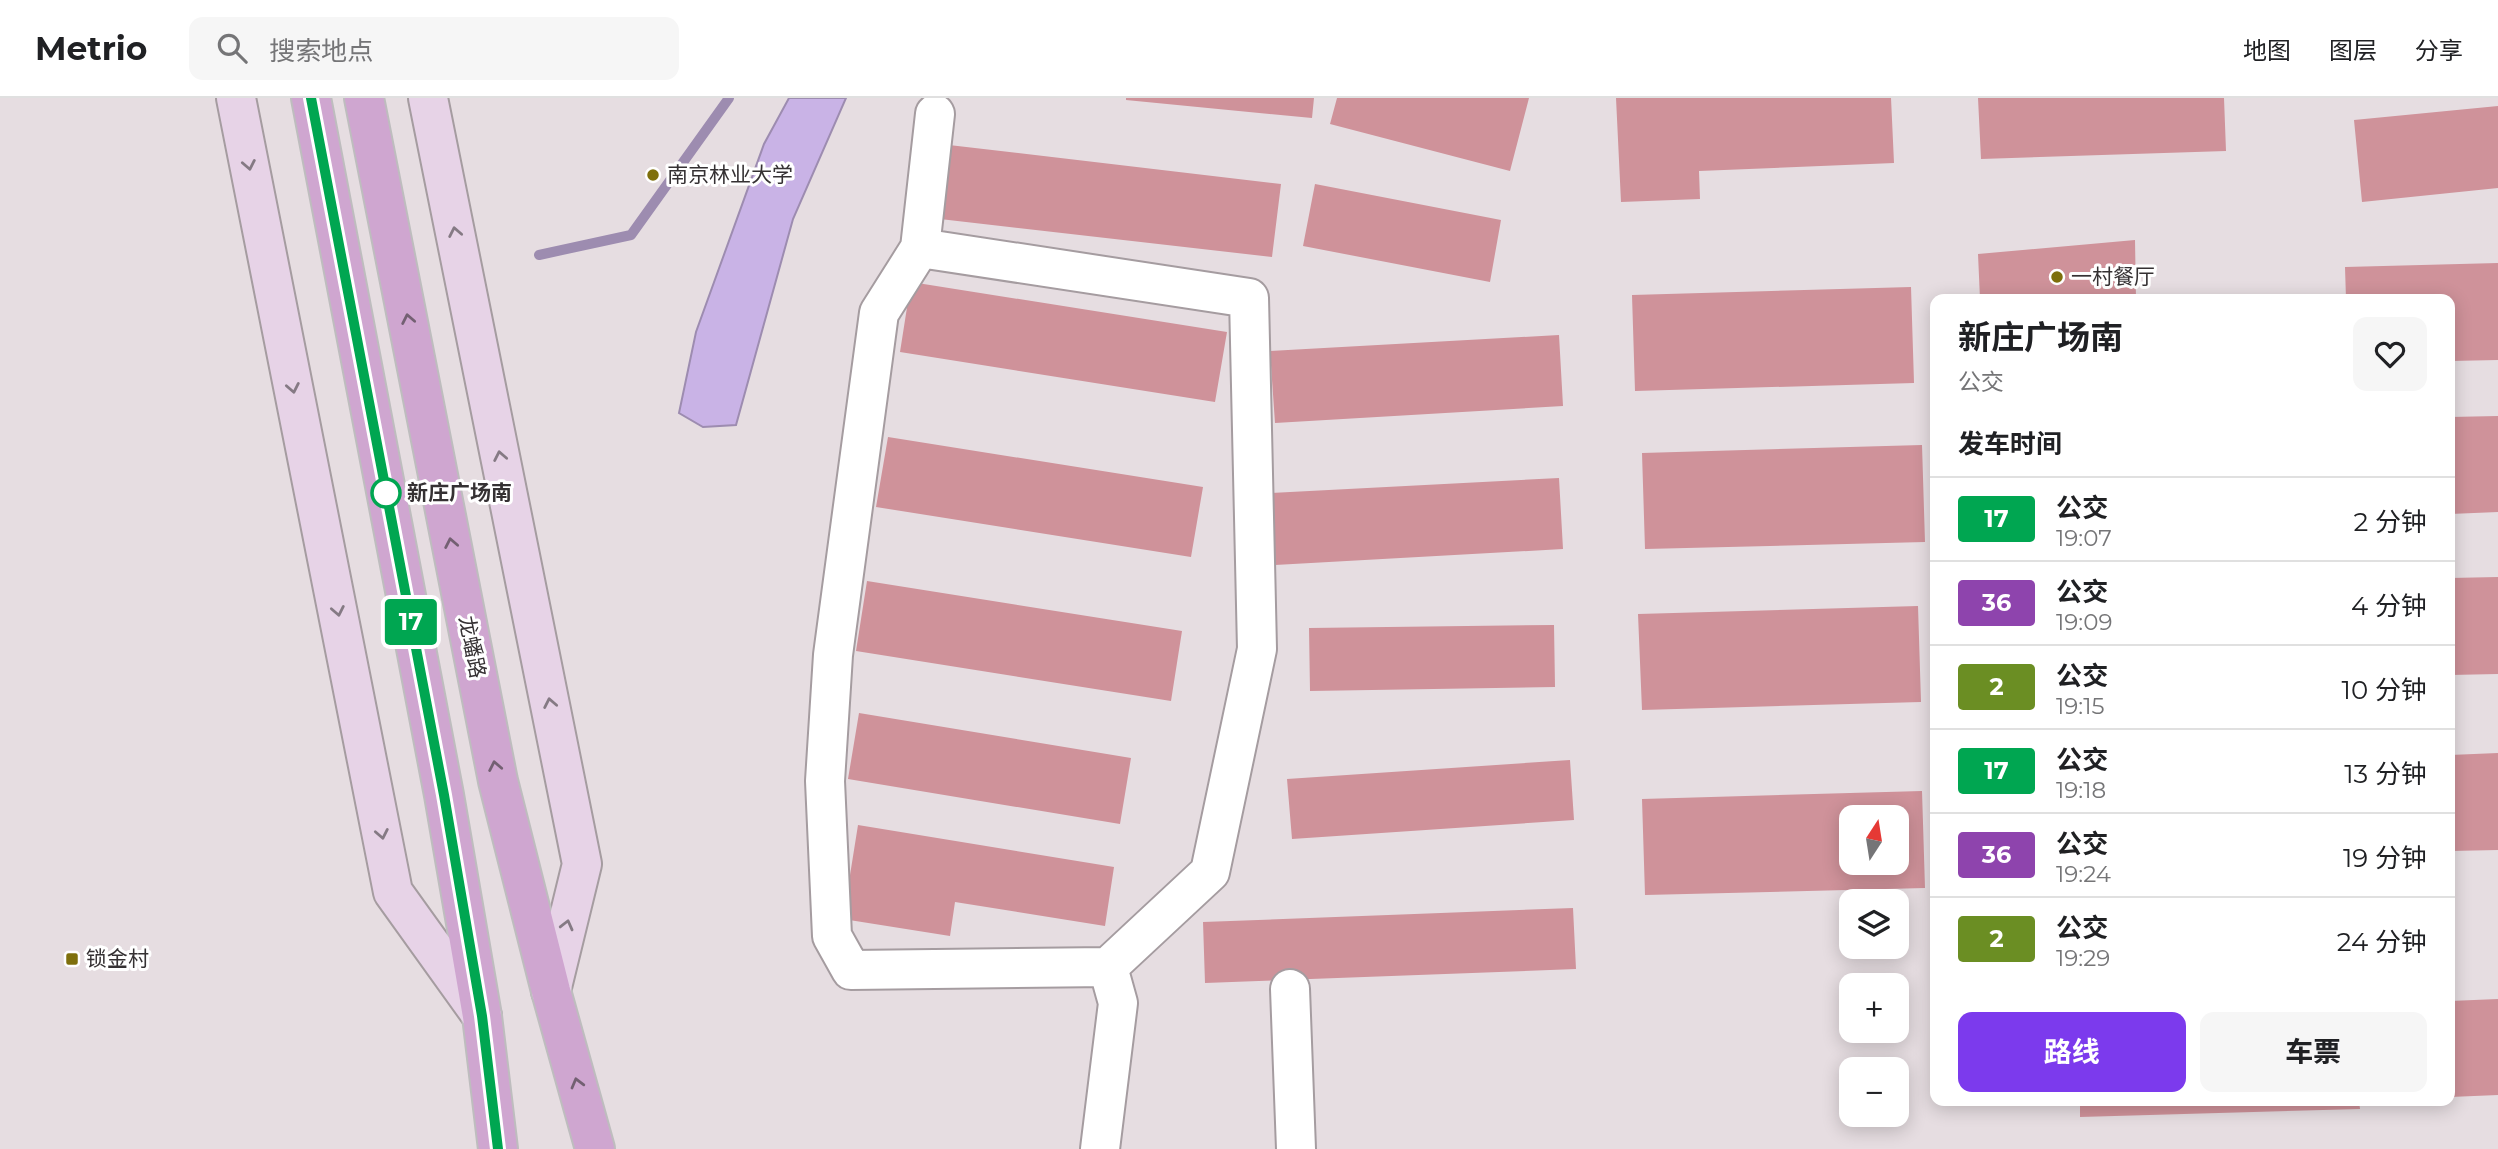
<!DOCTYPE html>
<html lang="zh">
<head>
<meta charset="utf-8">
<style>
	body { margin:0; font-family:Montserrat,"Noto Sans SC",sans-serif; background:#f6f6f6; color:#202124; height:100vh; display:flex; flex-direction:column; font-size:26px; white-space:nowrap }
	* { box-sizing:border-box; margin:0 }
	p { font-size:23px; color:#757577 }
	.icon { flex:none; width:38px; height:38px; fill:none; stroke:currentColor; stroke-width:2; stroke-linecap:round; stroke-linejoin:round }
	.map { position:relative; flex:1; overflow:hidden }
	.panel { position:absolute; left:1930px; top:196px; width:525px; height:812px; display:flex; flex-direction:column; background:#fff; border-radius:14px; box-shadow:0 4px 18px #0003 }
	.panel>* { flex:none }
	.badge { padding:0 14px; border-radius:5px; font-size:24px; line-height:46px }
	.needle { width:46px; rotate:12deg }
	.tools { position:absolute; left:1839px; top:707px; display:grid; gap:14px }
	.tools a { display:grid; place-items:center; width:70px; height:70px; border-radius:14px; background:#fff; box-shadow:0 4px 18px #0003; font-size:35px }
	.map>.badge { position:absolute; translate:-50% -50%; box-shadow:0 0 0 4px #fff }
	h2 { padding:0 28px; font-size:26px; line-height:63px }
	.round { display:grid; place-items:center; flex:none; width:74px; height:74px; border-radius:14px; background:#f6f6f6 }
	.head { display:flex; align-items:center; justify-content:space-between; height:119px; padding:0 28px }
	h1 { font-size:33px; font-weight:700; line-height:52px }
	.cta { display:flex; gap:14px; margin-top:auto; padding:14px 28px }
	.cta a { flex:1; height:80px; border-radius:14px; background:#7c3aed; color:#fff; font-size:28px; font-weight:700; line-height:80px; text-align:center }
	.cta a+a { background:#f6f6f6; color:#202124 }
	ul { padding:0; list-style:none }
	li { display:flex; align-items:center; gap:21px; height:84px; padding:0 28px; border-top:2px solid #e0e0e0 }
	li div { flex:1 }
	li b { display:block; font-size:26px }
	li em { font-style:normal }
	li .badge { min-width:77px; font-weight:700; text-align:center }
	header { display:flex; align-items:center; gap:42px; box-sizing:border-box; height:98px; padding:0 35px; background:#fff; border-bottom:2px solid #e0e0e0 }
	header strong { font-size:33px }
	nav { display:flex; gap:38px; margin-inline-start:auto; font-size:24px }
	.search { width:490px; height:63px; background:#f6f6f6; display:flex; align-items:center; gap:18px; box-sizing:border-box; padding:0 24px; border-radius:14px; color:#757577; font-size:26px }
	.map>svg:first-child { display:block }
</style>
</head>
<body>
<header>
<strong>Metrio</strong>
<div class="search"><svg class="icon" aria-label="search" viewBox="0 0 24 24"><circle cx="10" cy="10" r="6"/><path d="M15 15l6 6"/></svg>搜索地点</div>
<nav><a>地图</a><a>图层</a><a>分享</a></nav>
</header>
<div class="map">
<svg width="2498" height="1051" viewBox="0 0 2498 1051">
	<rect width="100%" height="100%" fill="#e6dde1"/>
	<path fill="#c9b3e6" stroke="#9d8cb0" stroke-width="2" d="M789,0H846L793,121L736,327L703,329L679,315L696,234L764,46Z"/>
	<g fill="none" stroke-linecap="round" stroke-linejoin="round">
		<path stroke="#9d8cb0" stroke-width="10" d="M539,157L631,137L729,0"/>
	</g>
	<path fill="#cf929a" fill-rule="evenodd" d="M1126,0H1314L1312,20L1126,2Z
		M1337,0H1529L1510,73L1330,26Z
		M1616,0H1891L1894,65L1699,73L1700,101L1621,104Z
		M1978,0H2224L2226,53L1981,61Z
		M2498,8V90L2362,104L2354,22Z
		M949,47L1281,86L1272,159L940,121Z
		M1315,86L1501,122L1490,184L1303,148Z
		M2135,142L2136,201H1980L1978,156Z
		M2498,165V262L2450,263V201H2346L2345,169Z
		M911,184L1227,234L1215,304L900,254Z
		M1911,189L1914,285L1635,293L1632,197Z
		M1559,237L1563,308L1275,325L1270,253Z
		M2498,318V414L2450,416V319Z
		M888,339L1203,389L1191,459L876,409Z
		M1922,347L1925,444L1645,451L1642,355Z
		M1559,380L1563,451L1275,467L1271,395Z
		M2498,479V576L2450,577V480Z
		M867,483L1182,533L1171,603L856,553Z
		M1918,508L1921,604L1642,612L1638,516Z
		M1554,527L1555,589L1310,593L1309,530Z
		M859,615L1131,660L1120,726L848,681Z
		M2498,655V752L2450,753V657Z
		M1570,662L1574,722L1292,741L1287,681Z
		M1922,693L1925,790L1645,797L1642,701ZM1852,719H1897V765H1852Z
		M858,727L1114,769L1105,828L955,804L950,838L843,821Z
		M1573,810L1576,871L1205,885L1203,824Z
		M2498,901V997L2450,999V903Z
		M2080,1003H2359L2360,1011L2080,1019Z"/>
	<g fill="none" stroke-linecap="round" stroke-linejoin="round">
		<g stroke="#a59ca0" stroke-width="42">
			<path id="minor" d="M935,16L920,150L879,215L833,557L825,683L832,838L851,872L1108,869L1118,905L1100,1051
				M920,150L1249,200L1257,551L1210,774L1108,869
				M1290,891L1296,1051"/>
		</g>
		<g stroke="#a59ca0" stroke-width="42">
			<path id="secondary" d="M236,0L393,794L482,918
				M428,0L582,766L551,893"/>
		</g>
		<g stroke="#bebdbe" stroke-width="42">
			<path id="primary" d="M311,0L444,697L482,918L498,1051
				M364,0L498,683L551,893L595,1051"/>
		</g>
		<use href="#minor" stroke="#fff" stroke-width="38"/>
		<use href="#secondary" stroke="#e7d3e7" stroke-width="38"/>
		<use href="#primary" stroke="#cfa6d0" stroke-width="38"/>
	</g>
	<defs><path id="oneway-chevron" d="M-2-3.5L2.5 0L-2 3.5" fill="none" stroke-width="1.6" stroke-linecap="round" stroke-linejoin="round" transform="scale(1.75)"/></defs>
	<g stroke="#857a84">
		<use href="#oneway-chevron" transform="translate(249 67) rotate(79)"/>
		<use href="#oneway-chevron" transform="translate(455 134) rotate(-101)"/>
		<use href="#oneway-chevron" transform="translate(293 290) rotate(79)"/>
		<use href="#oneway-chevron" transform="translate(500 358) rotate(-101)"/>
		<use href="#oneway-chevron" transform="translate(338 513) rotate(79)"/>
		<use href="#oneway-chevron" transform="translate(550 605) rotate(-101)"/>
		<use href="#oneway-chevron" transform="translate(382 736) rotate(79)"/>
		<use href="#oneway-chevron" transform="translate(567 827) rotate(-76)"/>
	</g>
	<g stroke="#736072">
		<use href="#oneway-chevron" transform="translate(408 221) rotate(-101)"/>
		<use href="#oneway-chevron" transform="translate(451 445) rotate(-101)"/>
		<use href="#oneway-chevron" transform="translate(495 668) rotate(-101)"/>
		<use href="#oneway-chevron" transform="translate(577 985) rotate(-105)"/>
	</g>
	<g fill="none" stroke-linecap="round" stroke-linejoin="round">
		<g stroke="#fff" stroke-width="16">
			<path id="line" d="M311,0L444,697L482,918L498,1051"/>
		</g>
		<use href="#line" stroke="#00a651" stroke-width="10"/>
	</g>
	<g fill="#7e6f0c" stroke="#fff" stroke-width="2.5">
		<circle cx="653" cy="77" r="7"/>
		<circle cx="2057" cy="179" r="7"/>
		<rect x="65" y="854" width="14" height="14" rx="3.5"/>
	</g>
	<circle fill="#fff" stroke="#00a651" stroke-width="3.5" cx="386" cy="395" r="14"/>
	<g text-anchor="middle" stroke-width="6" stroke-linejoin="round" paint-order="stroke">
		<g font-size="21" fill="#353133" stroke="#fff" text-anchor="start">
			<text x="667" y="84">南京林业大学</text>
			<text x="2071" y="186">一村餐厅</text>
			<text x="86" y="868">锁金村</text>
		</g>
		<g font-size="21" font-weight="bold" fill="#353133" stroke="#fff" text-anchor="start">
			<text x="407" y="402">新庄广场南</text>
		</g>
		<g font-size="21" fill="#353133" stroke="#fff">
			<text transform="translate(472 549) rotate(79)" y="7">龙蟠路</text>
		</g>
	</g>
</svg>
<div class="tools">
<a><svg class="needle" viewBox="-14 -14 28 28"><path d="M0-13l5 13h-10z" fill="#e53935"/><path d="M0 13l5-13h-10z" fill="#757577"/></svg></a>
<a><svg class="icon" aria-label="layers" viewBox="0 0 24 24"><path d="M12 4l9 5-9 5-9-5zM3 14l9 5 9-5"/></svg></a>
<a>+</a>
<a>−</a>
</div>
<b class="badge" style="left:411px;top:524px;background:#00a651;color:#fff">17</b>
<section class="panel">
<div class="head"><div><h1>新庄广场南</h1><p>公交</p></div><a class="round"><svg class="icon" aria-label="heart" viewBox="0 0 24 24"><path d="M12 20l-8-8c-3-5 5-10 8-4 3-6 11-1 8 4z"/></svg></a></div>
<h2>发车时间</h2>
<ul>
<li><span class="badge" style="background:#00a651;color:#fff">17</span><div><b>公交</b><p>19:07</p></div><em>2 分钟</em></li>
<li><span class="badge" style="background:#8e44ad;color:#fff">36</span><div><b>公交</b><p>19:09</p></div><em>4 分钟</em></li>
<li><span class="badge" style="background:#6b8e23;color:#fff">2</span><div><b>公交</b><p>19:15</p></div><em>10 分钟</em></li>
<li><span class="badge" style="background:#00a651;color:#fff">17</span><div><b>公交</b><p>19:18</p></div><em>13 分钟</em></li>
<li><span class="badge" style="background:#8e44ad;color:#fff">36</span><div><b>公交</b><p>19:24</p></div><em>19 分钟</em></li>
<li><span class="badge" style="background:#6b8e23;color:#fff">2</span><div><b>公交</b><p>19:29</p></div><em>24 分钟</em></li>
</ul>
<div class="cta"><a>路线</a><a>车票</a></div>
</section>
</div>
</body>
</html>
